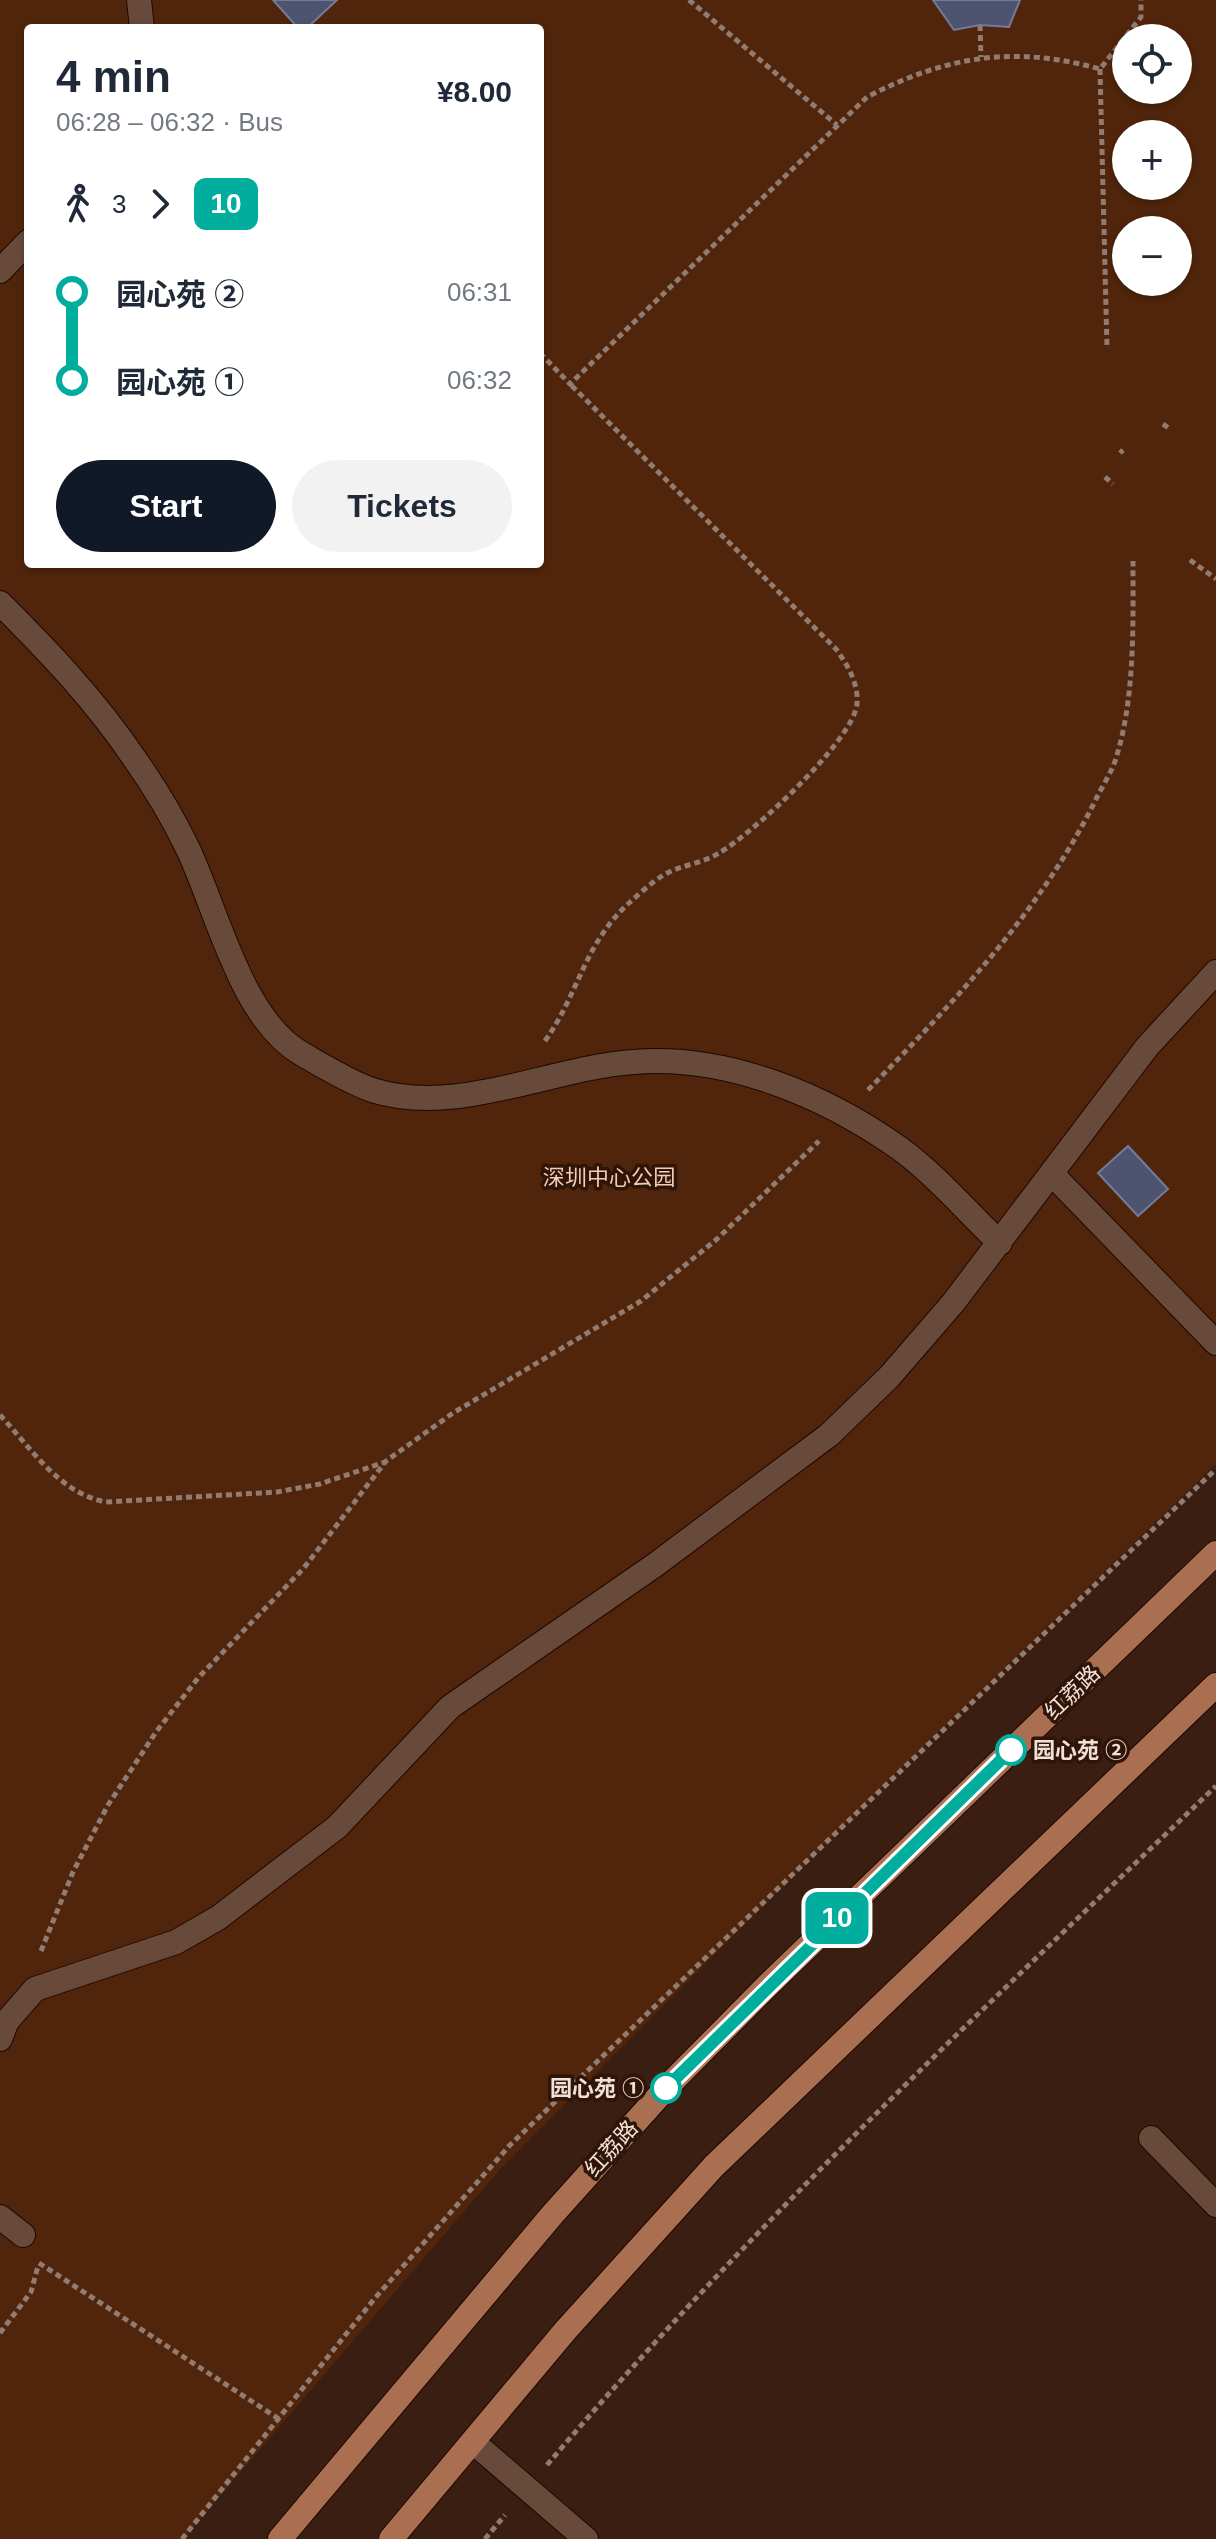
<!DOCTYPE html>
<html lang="en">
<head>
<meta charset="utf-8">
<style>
	body { margin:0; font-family:Helvetica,"Noto Sans SC",sans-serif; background:#f2f2f3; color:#1f2937; height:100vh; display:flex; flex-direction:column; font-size:30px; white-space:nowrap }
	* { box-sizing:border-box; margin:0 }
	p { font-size:26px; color:#747a83 }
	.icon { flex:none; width:44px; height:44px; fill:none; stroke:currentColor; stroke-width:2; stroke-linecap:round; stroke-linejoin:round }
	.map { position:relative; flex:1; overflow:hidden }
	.sheet { position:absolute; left:24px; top:24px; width:520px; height:544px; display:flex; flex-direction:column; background:#fff; border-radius:8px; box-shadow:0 2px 6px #0004 }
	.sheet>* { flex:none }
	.badge { padding:0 16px; border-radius:12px; font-size:28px; line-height:52px }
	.buttons { position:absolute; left:1112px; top:24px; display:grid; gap:16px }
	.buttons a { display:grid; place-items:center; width:80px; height:80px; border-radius:50%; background:#fff; box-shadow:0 2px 6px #0004; font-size:40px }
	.map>.badge { position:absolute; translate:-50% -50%; box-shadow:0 0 0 4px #fff }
	.legs { display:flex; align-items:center; gap:12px; height:88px; padding:0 32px; font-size:26px }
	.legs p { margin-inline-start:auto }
	.summary { display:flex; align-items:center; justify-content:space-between; height:136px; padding:0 32px }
	h1 { font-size:44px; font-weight:600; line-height:60px }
	.action { display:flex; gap:16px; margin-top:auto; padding:16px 32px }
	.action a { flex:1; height:92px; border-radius:48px; background:#111827; color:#fff; font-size:32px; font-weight:600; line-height:92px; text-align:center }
	.action a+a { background:#f2f2f3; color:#1f2937 }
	ul { padding:0 32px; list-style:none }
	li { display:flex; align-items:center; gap:28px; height:88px; font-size:30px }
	li i { display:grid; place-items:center; width:12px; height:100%; margin:0 10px; background:currentColor }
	li i::after { content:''; width:20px; height:20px; margin:-10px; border:6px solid; border-radius:50%; background:#fff }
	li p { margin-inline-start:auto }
	li:first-child i { background:linear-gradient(#0000 50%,currentColor 0) }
	li:last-child i { background:linear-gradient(currentColor 50%,#0000 0) }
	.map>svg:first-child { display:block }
</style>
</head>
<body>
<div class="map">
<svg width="1216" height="2539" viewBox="0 0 1216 2539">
	<rect width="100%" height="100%" fill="#391e11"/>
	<path fill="#50250b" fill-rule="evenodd" d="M0,0H1216V1464L903,1766L502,2167L183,2539H0ZM28,28H540V564H28ZM1126,38H1178V90H1126ZM1126,134H1178V186H1126ZM1126,230H1178V282H1126Z"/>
	<path fill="#4e5470" stroke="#747b99" stroke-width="2" d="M273,0H337L307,28H298Z
		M933,0H1020L1009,27L980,25L954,30Z
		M1128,1146L1168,1189L1138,1216L1098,1173Z"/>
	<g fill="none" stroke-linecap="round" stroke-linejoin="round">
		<g stroke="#1f0700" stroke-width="26">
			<path id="service" d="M139,0L142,28
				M0,271L28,242
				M0,603C49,652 95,700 134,758C154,786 173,818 188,849C217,910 241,1019 302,1054C323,1066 349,1082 372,1090C457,1117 548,1068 633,1062C726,1054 824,1095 899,1148C935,1174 967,1212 1000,1243
				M1052,1174L1216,1343
				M0,2039L7,2021L35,1989L176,1942L218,1918L337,1827L450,1707L655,1565L829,1435L889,1377L953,1303L1147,1047L1216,972
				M1151,2138L1216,2205
				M0,2217L23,2235"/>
		</g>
		<g stroke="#1f0700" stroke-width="26">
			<path id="minor" d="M473,2442L586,2539"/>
		</g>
		<g stroke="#1f0700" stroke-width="26">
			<path id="primary" d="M280,2539L552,2215L666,2088L768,1985L1216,1553
				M391,2539L565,2331L714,2166L1216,1685"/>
		</g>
		<path stroke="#927b70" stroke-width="5" stroke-dasharray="6 4" stroke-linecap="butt" d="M689,0L837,125
			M980,25L981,57
			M1100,69L1107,347
			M540,353L570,384L867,97C946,56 1014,45 1100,69L1141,17V0
			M1163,424L1170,429
			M1120,453L1123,450
			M1105,477L1113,484
			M1190,560L1216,579
			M545,1041C579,993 584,944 629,903C639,894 651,883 662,876C679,865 702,864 719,853C752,834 853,741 857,704C859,684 847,664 836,649L570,384
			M868,1090C953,1003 1042,910 1096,799C1103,785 1113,770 1117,755C1135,695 1133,624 1133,561
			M0,1415C30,1447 60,1494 106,1502L277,1492L320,1484L385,1462
			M41,1951L73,1872L108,1805L156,1732L198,1678L303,1569L386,1461L453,1413L641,1301L717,1239L819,1141
			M39,2263L279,2419
			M0,2333L31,2292L38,2266
			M547,2465C753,2222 987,2006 1216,1786
			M182,2539L375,2298L510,2145L1216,1469
			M485,2539L505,2515"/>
		<use href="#service" stroke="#684a3b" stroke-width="24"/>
		<use href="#minor" stroke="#684a3b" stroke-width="24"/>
		<use href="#primary" stroke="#aa6f51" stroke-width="24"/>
	</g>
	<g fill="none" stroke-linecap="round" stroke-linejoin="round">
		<g stroke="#fff" stroke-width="18">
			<path id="line-1" d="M666,2088L1011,1750"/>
		</g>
		<use href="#line-1" stroke="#01ad9c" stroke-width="12"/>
	</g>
	<g fill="#fff" stroke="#01ad9c" stroke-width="4">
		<circle cx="1011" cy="1750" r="14"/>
		<circle cx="666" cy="2088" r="14"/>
	</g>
	<g text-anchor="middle" stroke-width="7" stroke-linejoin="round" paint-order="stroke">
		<g font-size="22" fill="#f4cbb7" stroke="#2e1507">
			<text x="609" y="1185">深圳中心公园</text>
		</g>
		<g font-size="22" fill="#f2e0d7" stroke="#2e1507">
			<text transform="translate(1072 1692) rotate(-44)" y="8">红荔路</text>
			<text transform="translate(611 2148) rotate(-48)" y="8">红荔路</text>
		</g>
		<g font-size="22" font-weight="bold" fill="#f2e0d7" stroke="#2e1507" text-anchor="start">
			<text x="1033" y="1758">园心苑 ②</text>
			<text x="644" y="2096" text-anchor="end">园心苑 ①</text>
		</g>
	</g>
</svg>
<div class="buttons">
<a><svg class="icon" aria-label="locate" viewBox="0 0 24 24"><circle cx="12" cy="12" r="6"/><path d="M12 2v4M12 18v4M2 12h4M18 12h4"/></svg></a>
<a>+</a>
<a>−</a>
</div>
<b class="badge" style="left:837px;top:1918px;background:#01ad9c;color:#fff">10</b>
<section class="sheet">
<div class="summary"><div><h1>4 min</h1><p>06:28 – 06:32 · Bus</p></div><b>¥8.00</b></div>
<div class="legs"><svg class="icon" aria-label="walk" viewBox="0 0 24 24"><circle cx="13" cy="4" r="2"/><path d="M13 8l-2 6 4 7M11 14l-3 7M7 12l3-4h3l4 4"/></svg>3<svg class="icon" aria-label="forward" viewBox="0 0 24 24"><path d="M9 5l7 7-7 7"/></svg><b class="badge" style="background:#01ad9c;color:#fff">10</b></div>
<ul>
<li><i style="color:#01ad9c"></i><b>园心苑 ②</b><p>06:31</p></li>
<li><i style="color:#01ad9c"></i><b>园心苑 ①</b><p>06:32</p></li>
</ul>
<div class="action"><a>Start</a><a>Tickets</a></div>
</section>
</div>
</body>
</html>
